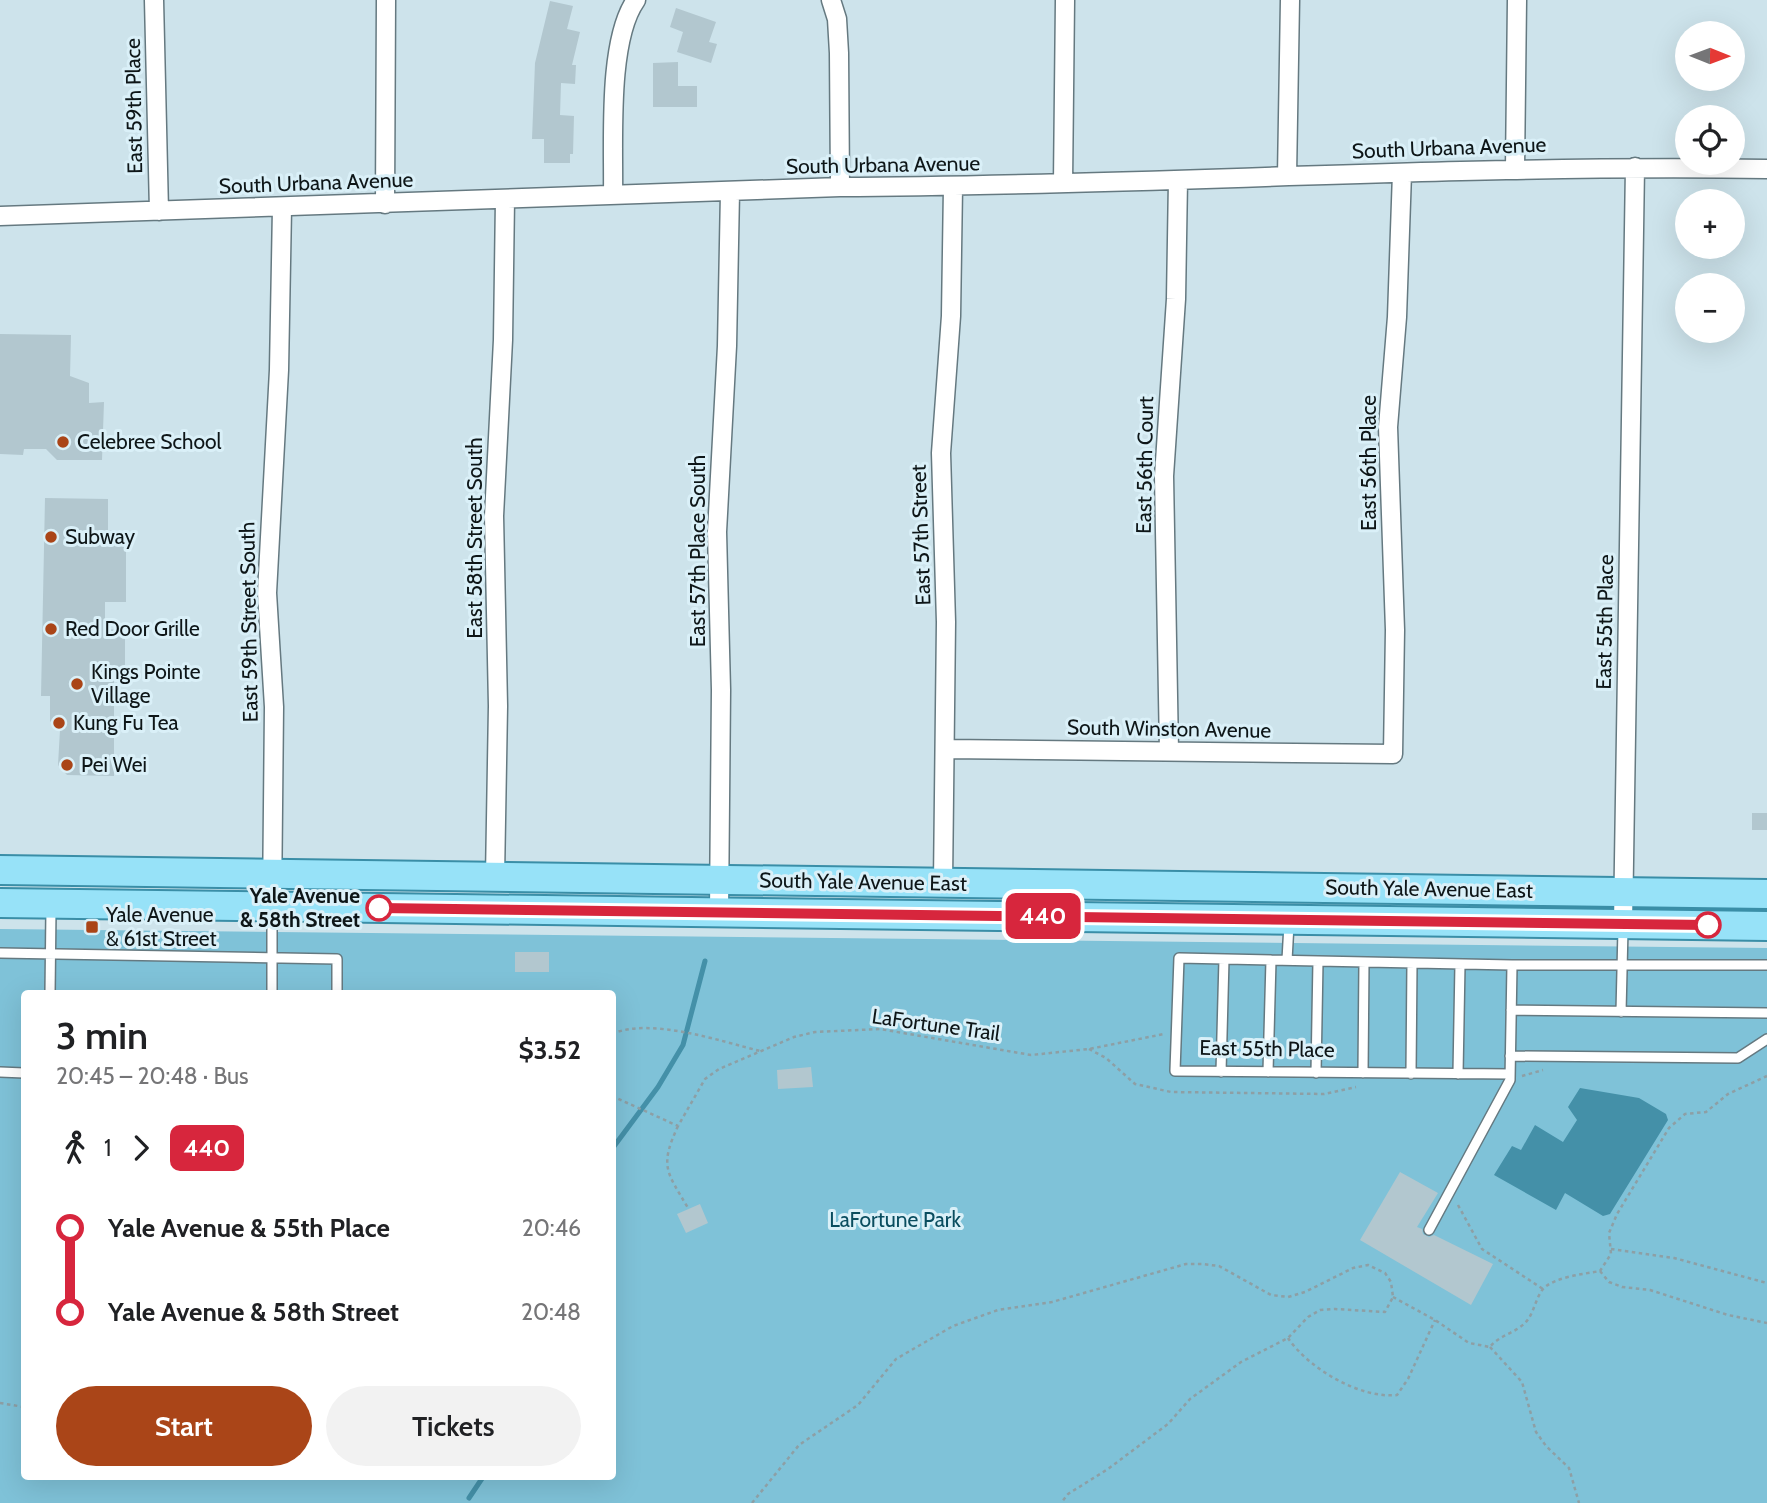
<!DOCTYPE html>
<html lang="en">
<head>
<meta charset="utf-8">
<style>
	body { margin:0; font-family:Cabin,sans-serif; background:#f2f2f2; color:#202124; height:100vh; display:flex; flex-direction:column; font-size:26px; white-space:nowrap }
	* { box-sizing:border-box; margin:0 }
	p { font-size:23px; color:#757577 }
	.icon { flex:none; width:38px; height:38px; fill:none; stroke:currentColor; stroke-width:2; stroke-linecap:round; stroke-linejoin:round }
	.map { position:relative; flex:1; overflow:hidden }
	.drawer { position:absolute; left:21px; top:990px; width:595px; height:490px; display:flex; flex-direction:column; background:#fff; border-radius:7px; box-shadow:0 7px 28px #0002 }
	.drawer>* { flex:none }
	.badge { padding:0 14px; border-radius:10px; font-size:24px; line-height:46px }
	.needle { width:46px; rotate:91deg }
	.fabs { position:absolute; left:1675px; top:21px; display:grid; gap:14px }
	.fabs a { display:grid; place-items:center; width:70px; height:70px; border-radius:50%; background:#fff; box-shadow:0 7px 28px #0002; font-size:35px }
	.map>.badge { position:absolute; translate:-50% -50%; box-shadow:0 0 0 4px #fff }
	.legs { display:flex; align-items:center; gap:10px; height:77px; padding:0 35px; font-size:23px }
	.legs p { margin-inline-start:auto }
	.head { display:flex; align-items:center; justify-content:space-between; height:119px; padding:0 35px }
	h1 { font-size:38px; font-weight:600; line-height:52px }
	.action { display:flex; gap:14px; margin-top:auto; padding:14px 35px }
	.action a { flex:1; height:80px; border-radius:42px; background:#aa4518; color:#fff; font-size:28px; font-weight:600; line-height:80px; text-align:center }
	.action a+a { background:#f2f2f2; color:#202124 }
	ul { padding:0 35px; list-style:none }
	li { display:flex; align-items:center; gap:24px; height:84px; font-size:26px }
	li i { display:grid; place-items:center; width:10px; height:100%; margin:0 9px; background:currentColor }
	li i::after { content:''; width:18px; height:18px; margin:-9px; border:5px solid; border-radius:50%; background:#fff }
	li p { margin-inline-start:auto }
	li:first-child i { background:linear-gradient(#0000 50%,currentColor 0) }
	li:last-child i { background:linear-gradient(currentColor 50%,#0000 0) }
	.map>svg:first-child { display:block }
</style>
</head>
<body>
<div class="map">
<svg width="1767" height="1503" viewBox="0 0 1767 1503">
	<rect width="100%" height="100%" fill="#cde3eb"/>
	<path fill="#7fc2d8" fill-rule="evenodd" d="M0,929L1767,948V1503H0ZM24,994H612V1477H24Z"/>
	<path fill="#4490a8" d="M1580,1088L1639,1098L1666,1114L1668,1120L1610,1214L1603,1216L1565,1193L1556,1210L1494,1175L1512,1146L1521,1150L1535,1125L1563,1142L1577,1120L1568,1107Z"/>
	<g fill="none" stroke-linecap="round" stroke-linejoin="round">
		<path stroke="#4490a8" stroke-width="5" d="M612,1149L658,1087L683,1045L705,961
			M469,1498L483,1477"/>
	</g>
	<path fill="#b2c7cf" d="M550,1L573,6L567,29L580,32L572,65H576L575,84L561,83L560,115L574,116L573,154H570V163H544V139H532L535,63Z
		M676,8L716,22L709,42L717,44L711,63L677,52L683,32L670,27Z
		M678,62V86H697V107H653V63Z
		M0,334L71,335L70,376L89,383V403L104,402L102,460H57L46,449H24L23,455L0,454Z
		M45,498L108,499V530L126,531V602H105V629L125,630V679H114V776L67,775L58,765L60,730L50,721V696H41Z
		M1752,813H1767V830H1752Z
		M515,952H549V972H515Z
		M811,1067L813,1087L778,1089L777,1070Z
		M1400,1172L1438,1193L1417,1227L1422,1229L1423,1234L1429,1237L1434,1235L1493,1264L1471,1305L1360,1240Z
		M700,1204L708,1223L686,1233L677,1214Z"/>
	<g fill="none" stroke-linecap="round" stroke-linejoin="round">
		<g stroke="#657980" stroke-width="12">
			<path id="lane" d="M272,912V994
				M0,953L337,959V994
				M1287,960L1289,924
				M50,994L51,909
				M1511,1010L1767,1013
				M1621,1012L1623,929
				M1510,1056L1738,1058L1767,1039
				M0,1072L24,1073
				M1221,1072L1224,959
				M1268,1072L1271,960
				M1316,1073L1318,961
				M1363,1073L1364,962
				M1411,1074L1412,963
				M1458,1074L1460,964
				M1510,1074L1175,1071L1179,958L1512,965H1767
				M1429,1230L1510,1080L1512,965"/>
		</g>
		<g stroke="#657980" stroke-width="21">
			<path id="street" d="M154,0L159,211
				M831,0L837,19L839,53L840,187
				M1515,168L1517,0
				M1287,176L1290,0
				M1063,183L1065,0
				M613,194C614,143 607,41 636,0
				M385,204L386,0
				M0,216L840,187C1149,186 1458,164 1767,169
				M945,749L1393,754L1395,630L1388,427L1397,317L1402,173
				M1169,751L1164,476L1176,299L1178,180
				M495,877L498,706L494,516L503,340L505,199
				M943,883L946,622L941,453L951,316L953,187
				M272,906L274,707L267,593L279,370L282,208
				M719,912L721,690L717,532L727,346L730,192
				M1623,924L1635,167"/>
		</g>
		<g stroke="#3a8ea7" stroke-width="32">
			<path id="primary" d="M0,870L1767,894
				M0,903L1767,926"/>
		</g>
		<path stroke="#8d9fa5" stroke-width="2.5" stroke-dasharray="3.5 3.5" stroke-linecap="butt" d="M612,1034C650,1017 720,1041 760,1051
			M1089,1049L1106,1058L1135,1084L1171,1092L1324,1094L1356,1087
			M1522,1076L1543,1070
			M612,1096L678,1126L705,1079L719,1069L794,1037L815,1032L880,1029L1031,1055L1089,1049L1164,1034
			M678,1126C659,1167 667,1172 688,1208
			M1458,1205L1482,1249L1543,1289
			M1611,1249L1674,1258L1767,1283
			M1600,1271L1609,1282L1622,1287L1650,1290L1728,1315L1767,1323
			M1393,1297L1435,1320L1469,1343L1490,1347C1498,1336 1515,1333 1525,1323C1534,1314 1535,1299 1543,1289C1554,1277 1584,1274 1600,1271L1611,1254L1609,1233L1617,1214L1669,1128L1685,1114L1706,1112L1728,1094L1767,1076
			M1288,1338C1308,1368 1360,1399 1397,1395L1408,1379L1435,1320
			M1490,1347L1522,1382L1536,1432L1546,1446L1569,1468L1579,1503
			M0,1403L24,1407
			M752,1503L799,1445L858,1405L896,1359L953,1326L998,1310L1052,1302L1186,1264H1202L1219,1266L1271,1295L1288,1297L1305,1292L1353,1268L1368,1265L1385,1273L1391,1282L1393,1297L1385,1312L1335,1309L1320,1310L1308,1317L1288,1338L1241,1362L1190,1399L1168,1424L1108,1469L1068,1494L1061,1503"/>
		<use href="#lane" stroke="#fff" stroke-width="9"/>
		<use href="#street" stroke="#fff" stroke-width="18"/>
		<use href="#primary" stroke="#97e2f8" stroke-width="28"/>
	</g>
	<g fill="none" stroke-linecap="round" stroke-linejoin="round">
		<g stroke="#fff" stroke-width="16">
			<path id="line-1" d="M379,908L1708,925"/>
		</g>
		<use href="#line-1" stroke="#d7263d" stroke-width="10"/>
	</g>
	<g fill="#aa4518" stroke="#daf0f8" stroke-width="2.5">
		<circle cx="63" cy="442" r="7"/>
		<circle cx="51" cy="537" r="7"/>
		<circle cx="51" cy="629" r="7"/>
		<circle cx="77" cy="684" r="7"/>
		<circle cx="59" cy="723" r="7"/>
		<circle cx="67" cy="765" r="7"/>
		<rect x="85" y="920" width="14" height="14" rx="3.5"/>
	</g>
	<g fill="#fff" stroke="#d7263d" stroke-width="3.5">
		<circle cx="379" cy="908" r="12"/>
		<circle cx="1708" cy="925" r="12"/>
	</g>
	<g text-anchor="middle" stroke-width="6" stroke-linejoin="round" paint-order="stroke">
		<g font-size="21" fill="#0e1618" stroke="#daf0f8">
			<text transform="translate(134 106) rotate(-91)" y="7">East 59th Place</text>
			<text transform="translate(1449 148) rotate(-2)" y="7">South Urbana Avenue</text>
			<text transform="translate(883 165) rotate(-1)" y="7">South Urbana Avenue</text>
			<text transform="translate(316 183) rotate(-2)" y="7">South Urbana Avenue</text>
			<text transform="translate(1369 463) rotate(-90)" y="7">East 56th Place</text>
			<text transform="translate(1145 465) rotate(-89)" y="7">East 56th Court</text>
			<text transform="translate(921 535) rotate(-92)" y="7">East 57th Street</text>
			<text transform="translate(475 538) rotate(-90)" y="7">East 58th Street South</text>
			<text transform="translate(698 551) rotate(-90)" y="7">East 57th Place South</text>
			<text transform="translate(249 622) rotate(-91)" y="7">East 59th Street South</text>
			<text transform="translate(1605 622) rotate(-89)" y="7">East 55th Place</text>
			<text transform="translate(1169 729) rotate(1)" y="7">South Winston Avenue</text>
			<text transform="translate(863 882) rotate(1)" y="7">South Yale Avenue East</text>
			<text transform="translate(1429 889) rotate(1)" y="7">South Yale Avenue East</text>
			<text transform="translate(936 1025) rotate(8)" y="7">LaFortune Trail</text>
			<text transform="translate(1267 1049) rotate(1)" y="7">East 55th Place</text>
		</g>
		<g font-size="21" fill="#0e1618" stroke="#daf0f8" text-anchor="start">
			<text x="77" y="449">Celebree School</text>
			<text x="65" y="544">Subway</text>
			<text x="65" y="636">Red Door Grille</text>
			<text x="91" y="679">Kings Pointe<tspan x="91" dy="24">Village</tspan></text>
			<text x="73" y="730">Kung Fu Tea</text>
			<text x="81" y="772">Pei Wei</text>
			<text x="106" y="922">Yale Avenue<tspan x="106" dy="24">&amp; 61st Street</tspan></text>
		</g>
		<g font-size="21" font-weight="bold" fill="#0e1618" stroke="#daf0f8" text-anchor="end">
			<text x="360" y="903">Yale Avenue<tspan x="360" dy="24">&amp; 58th Street</tspan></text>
		</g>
		<g font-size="21" fill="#0a4d5f" stroke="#daf0f8">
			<text x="895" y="1227">LaFortune Park</text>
		</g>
	</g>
</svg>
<div class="fabs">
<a><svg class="needle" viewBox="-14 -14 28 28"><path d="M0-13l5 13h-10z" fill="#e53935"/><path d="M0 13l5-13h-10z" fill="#757577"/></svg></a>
<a><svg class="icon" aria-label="locate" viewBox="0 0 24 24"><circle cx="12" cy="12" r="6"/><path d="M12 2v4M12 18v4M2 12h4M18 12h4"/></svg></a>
<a>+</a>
<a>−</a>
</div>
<b class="badge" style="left:1043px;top:916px;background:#d7263d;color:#fff">440</b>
<section class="drawer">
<div class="head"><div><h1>3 min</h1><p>20:45 – 20:48 · Bus</p></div><b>$3.52</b></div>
<div class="legs"><svg class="icon" aria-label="walk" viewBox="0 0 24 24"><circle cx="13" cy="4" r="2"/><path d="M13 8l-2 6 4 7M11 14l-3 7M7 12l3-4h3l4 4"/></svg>1<svg class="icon" aria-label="forward" viewBox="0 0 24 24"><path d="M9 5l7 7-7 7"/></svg><b class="badge" style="background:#d7263d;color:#fff">440</b></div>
<ul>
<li><i style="color:#d7263d"></i><b>Yale Avenue &amp; 55th Place</b><p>20:46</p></li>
<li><i style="color:#d7263d"></i><b>Yale Avenue &amp; 58th Street</b><p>20:48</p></li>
</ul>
<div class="action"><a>Start</a><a>Tickets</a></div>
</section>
</div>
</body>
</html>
